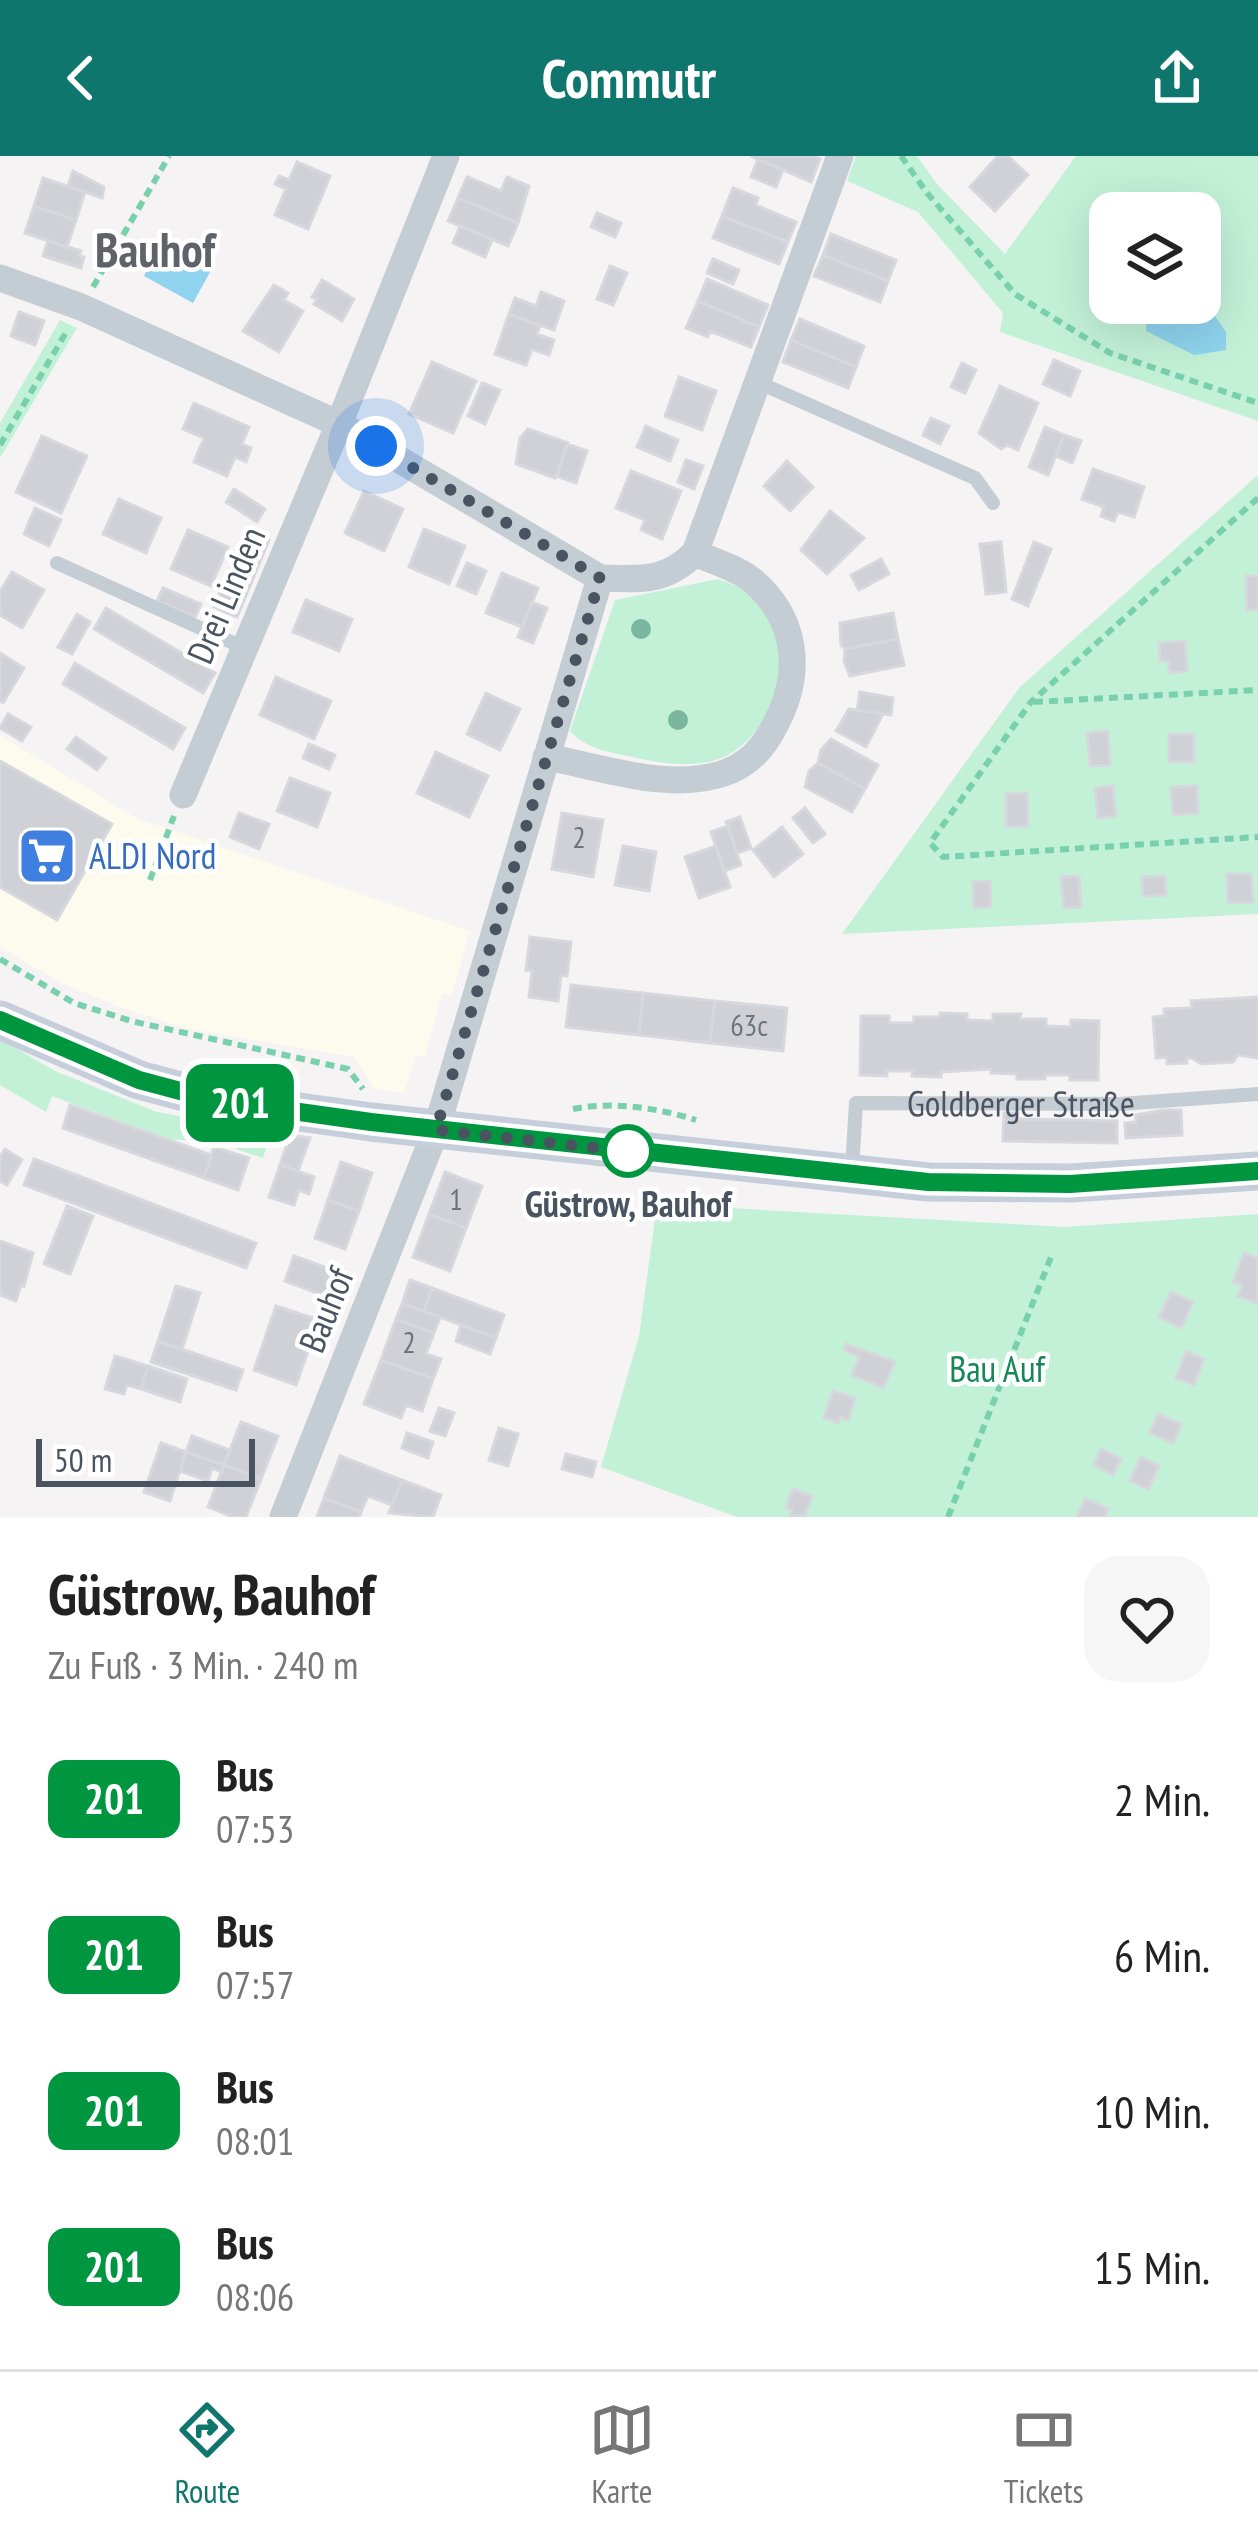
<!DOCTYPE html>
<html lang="de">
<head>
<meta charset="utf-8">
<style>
	body { margin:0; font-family:"PT Sans Narrow",sans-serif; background:#f6f6f6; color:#222; height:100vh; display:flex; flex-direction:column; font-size:45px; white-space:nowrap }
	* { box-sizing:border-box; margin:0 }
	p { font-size:39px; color:#767676 }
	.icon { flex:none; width:66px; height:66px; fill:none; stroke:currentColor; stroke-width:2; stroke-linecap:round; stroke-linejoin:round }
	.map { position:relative; height:1361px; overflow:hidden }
	.panel { display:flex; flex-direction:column; background:#fff; flex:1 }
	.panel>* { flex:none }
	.badge { padding:0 24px; border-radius:18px; font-size:42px; line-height:78px }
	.fabs { position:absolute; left:1089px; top:36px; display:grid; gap:24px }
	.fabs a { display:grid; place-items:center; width:132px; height:132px; border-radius:24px; background:#fff; box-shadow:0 12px 48px #0002; font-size:60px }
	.scale { position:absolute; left:36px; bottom:30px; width:219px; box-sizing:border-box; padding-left:12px; border:6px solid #4a5461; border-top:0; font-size:33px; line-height:42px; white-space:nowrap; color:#4a5461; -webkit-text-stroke:9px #fff; paint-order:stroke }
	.you { position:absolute; width:60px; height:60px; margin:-30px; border:9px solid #fff; border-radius:50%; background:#1a73e8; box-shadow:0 0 0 18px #1a73e833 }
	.map>.badge { position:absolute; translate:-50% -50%; box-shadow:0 0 0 6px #fff }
	.round { display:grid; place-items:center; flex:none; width:126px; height:126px; border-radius:36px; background:#f6f6f6 }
	.summary { display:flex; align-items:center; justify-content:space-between; height:204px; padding:0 48px }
	h1 { font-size:57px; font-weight:800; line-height:90px }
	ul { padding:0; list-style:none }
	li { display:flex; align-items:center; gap:36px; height:156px; padding:0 48px }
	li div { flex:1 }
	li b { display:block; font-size:45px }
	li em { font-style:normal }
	li .badge { min-width:132px; font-weight:700; text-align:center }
	header { display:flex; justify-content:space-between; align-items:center; height:156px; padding:0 48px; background:#0f766e; color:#fff; font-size:54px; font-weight:800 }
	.tab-bar { display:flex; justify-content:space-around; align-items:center; height:168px; border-top:3px solid #e0e0e0; background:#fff; font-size:33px; color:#767676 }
	.tab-bar a { display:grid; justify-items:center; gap:6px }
	.tab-bar .current { color:#0f766e }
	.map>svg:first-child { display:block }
</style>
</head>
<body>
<header><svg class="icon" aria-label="back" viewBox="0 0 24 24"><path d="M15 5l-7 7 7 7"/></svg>Commutr<svg class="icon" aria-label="share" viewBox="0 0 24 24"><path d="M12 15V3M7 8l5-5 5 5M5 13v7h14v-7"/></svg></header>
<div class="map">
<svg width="1258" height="1361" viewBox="0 0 1258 1361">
	<rect width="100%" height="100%" fill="#f5f3f3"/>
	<path fill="#fdfaee" d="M0,579L136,662L470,775L452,839L442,838L425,901L416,899L404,937L374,933L354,901L189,873L122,852L61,827L0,791Z"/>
	<path fill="#c2f1d8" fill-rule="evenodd" d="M856,0H917L937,28L1005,98L1076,0H1258V265L1000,176L1003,157L918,56L847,25ZM1110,57H1200V147H1110Z
		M60,164L77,172L0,302V267Z
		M1258,319V758L842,778L1019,532Z
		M718,423C726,426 736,429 743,434C800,470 786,558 736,594C708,614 668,609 637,602C611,596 589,595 570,575L615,444Z
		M0,883L55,915L157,956L271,976L263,1002L215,986L167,983L52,940L46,956L0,929Z
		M657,1048L1065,1071L1258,1058V1361H737L601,1311L639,1180Z"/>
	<path fill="#8fd3ee" d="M165,80L215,107L193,147L144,120Z
		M1200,138L1226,176V194L1194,199L1146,175L1147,147H1200Z"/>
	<path fill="#cfd1d7" stroke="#d7d8de" stroke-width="3" d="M751,0H813L820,3L811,26Z
		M998,0H1008L1028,19L995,55L970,31Z
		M758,3L783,14L776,31L751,21Z
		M297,6L330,20L308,73L275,59L286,33L275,28L279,20L289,24Z
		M73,15L104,31L102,42L68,30Z
		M467,21L501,35L507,21L529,30L518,67L458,42Z
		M43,22L85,36L76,64L34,50Z
		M733,32L758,42L756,49L796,66L788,86L722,60Z
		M458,42L518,67L508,90L448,65Z
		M34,50L76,64L67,91L25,77Z
		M597,57L621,67L615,81L591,71Z
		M722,60L788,86L779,108L713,82Z
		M460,70L492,84L485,101L453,87Z
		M831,78L896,104L888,125L823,99Z
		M48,85L81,95L79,100L84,101L81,112L43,100Z
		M823,99L888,125L880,146L814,120Z
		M713,103L739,114L733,128L707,117Z
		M610,110L627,117L613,149L597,143Z
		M707,123L768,149L759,171L698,145Z
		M322,124L354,143L342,165L314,148L317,143L312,141Z
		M274,129L288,137L284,144L303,155L279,196L243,175Z
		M541,136L564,145L554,174L509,158L515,142L536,150Z
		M698,145L759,171L751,191L710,175L708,181L686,172Z
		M19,156L44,165L35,189L11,180Z
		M509,158L540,170L537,178L554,184L549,199L532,193L526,209L495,198Z
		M800,163L864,190L856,211L791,184Z
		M791,184L856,211L848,232L783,206Z
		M1054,204L1080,215L1070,240L1043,228Z
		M432,206L476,225L453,277L409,258Z
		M962,207L976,214L965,237L951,231Z
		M679,221L716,235L702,274L665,260Z
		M482,227L500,234L485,268L468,260Z
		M1000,230L1038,247L1018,294L1007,289L1001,293L979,277Z
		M194,247L249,271L242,288L251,292L246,306L235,301L227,320L194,306L204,282L183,273Z
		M931,262L949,270L940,288L923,279Z
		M646,270L678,284L670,305L637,291Z
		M1045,271L1064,279L1048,319L1029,311Z
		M528,273L568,287L555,322L516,308L520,282Z
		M1064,279L1081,285L1072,307L1056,300Z
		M42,280L87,300L61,357L16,336Z
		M567,288L587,295L576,327L557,320Z
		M686,304L703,310L694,333L678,326Z
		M787,305L813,331L790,355L764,330Z
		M1093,313L1144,331L1134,361L1118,356L1114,365L1101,360L1104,351L1082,343Z
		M631,315L681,335L662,383L641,374L645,364L616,352Z
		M234,333L265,353L257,366L226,346Z
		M364,335L403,353L384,395L345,377Z
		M119,343L161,362L146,397L103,378Z
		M35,352L61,364L49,390L24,378Z
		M830,355L864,382L827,418L801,394Z
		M424,373L465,390L449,428L409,411Z
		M188,374L228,391L211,430L171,413Z
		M246,374L269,384L237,461L214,451Z
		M1001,386L1006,436L986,438L980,388Z
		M1034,386L1051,393L1028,450L1012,443Z
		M881,403L889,418L859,434L851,419Z
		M467,407L486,415L476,438L457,430Z
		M12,416L44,434L22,472L0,459V436Z
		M502,417L538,432L522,471L486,457Z
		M1246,420H1258V453L1247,454Z
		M163,432L201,448L195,461L157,445Z
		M306,444L352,463L339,495L293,476Z
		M532,446L547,452L533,487L518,481Z
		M106,452L215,517L203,537L94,473Z
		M893,457L898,483L845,493L841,489L840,467Z
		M77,458L90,466L72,498L58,491Z
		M898,483L904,509L850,520L844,505L845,493Z
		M1185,485L1187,515L1169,517V505H1160L1159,487Z
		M0,497L24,512L3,547L0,545Z
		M75,507L185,572L173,593L63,528Z
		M276,521L331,545L314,583L260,559Z
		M860,536L893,542L891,559L857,554Z
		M486,537L520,553L500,594L467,578Z
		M849,553L883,558L866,591L836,575Z
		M8,558L31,571L22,585L0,572Z
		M1108,575L1110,609L1090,610L1087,577Z
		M1169,578H1194V606H1169Z
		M76,581L106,602L97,614L67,593Z
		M831,583L878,609L865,633L818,607L821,594Z
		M309,588L335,599L329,613L303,602Z
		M436,596L488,620L469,661L417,637Z
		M0,605L112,668L57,764L0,731Z
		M818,607L865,633L852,656L805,631L809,615Z
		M290,622L330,637L317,671L277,655Z
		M1113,630L1116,660L1098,662L1095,632Z
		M1197,630L1198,657L1173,659L1171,631Z
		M1027,637L1028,670L1006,671V638Z
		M805,652L825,678L813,687L793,662Z
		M239,657L269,668L259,693L230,681Z
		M562,657L603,664L593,721L552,713Z
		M740,661L751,692L737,697L726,666Z
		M728,670L741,709L724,715L711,676Z
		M782,671L803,698L774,721L753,694Z
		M623,690L656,696L649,735L615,729Z
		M716,690L730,731L699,742L685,701Z
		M1227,718H1251L1253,746L1228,747Z
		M1079,720L1081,751L1064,752L1061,721Z
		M1165,720L1166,739L1143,740L1142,721Z
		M990,725L991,751L974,752L973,726Z
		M530,781L571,786L567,820L561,819L558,845L529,841L532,815L526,814Z
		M571,829L643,837L639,879L566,871Z
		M643,837L715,845L710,887L639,879Z
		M1258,841V902L1238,899L1233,906L1201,908L1192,902H1187V907L1167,908V901L1156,902L1153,861L1164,860V853L1192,852L1191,845Z
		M715,845L787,852L783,895L710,887Z
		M940,857L967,858V864L993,865V858H1021L1020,863H1046V870L1071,871V864L1099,865L1098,924H1070V919H1045V923H1017V918L991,917V913L941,916V921L912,920L913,915H887V920L860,919L861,860H889V867H914V861H940Z
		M70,949L211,999L204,1022L63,972Z
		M1163,954H1181L1182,979L1126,982L1125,967L1136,966V959Z
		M1004,957H1017V963L1117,965V987L1003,985Z
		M290,979L310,982L298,1015L280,1009Z
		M214,991L249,1002L238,1034L204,1022Z
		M5,993L22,1004L7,1029L0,1025V1001Z
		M34,1003L256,1087L246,1112L24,1029Z
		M341,1006L372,1017L359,1055L328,1044Z
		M280,1009L314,1021L309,1038L299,1034L294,1049L269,1041Z
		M445,1016L482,1030L466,1072L429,1058Z
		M328,1044L359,1055L345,1093L315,1082Z
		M67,1050L93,1060L70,1118L44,1108Z
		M429,1058L466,1072L450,1115L413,1101Z
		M0,1085L33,1097L24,1130L21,1129L16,1145L0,1139Z
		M1244,1097L1258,1102L1257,1147L1238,1140L1242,1129L1233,1126Z
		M294,1100L335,1115L326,1140L285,1125Z
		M410,1124L432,1132L424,1155L402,1148Z
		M176,1130L200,1137L182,1193L158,1185Z
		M432,1132L504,1159L496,1182L424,1155Z
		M1171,1136L1193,1146L1181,1172L1159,1161Z
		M402,1148L440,1161L434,1177L396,1163Z
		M276,1150L319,1164L296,1229L254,1214Z
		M396,1163L434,1177L426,1198L441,1203L433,1223L381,1204Z
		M461,1169L496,1182L490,1198L456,1185Z
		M158,1185L243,1214L236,1234L151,1206Z
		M846,1188L895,1206L883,1232L852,1219L859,1201L844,1194Z
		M1186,1196L1204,1203L1194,1229L1176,1222Z
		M115,1200L148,1210L141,1233L127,1229L124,1238L105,1233Z
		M381,1204L433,1223L422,1255L406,1249L401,1262L364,1248Z
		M148,1210L187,1223L180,1246L141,1233Z
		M833,1235L855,1242L848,1264L840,1261L839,1267L824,1262Z
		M439,1252L454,1257L445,1280L430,1275Z
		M1158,1258L1181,1268L1173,1287L1150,1277Z
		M241,1266L278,1280L261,1323L224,1309Z
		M499,1272L518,1278L508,1310L489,1304Z
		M407,1277L433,1286L428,1302L402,1292Z
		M192,1280L230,1294L224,1309L186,1296Z
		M161,1287L186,1296L170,1345L144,1336Z
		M1101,1293L1121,1303L1113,1319L1094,1309Z
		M186,1296L224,1309L222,1316L212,1312L208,1325L180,1315Z
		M566,1298L596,1306L592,1321L562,1313Z
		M340,1300L402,1324L392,1349L368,1340L361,1356L324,1342Z
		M1141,1301L1159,1310L1148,1333L1130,1325Z
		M224,1309L261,1323L246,1361H233L208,1351Z
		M402,1324L441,1339L433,1361L389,1357Z
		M793,1333L812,1340L805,1359L790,1360L792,1354L786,1352Z
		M324,1342L361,1356L359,1361H317Z
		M1085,1342L1108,1353L1105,1361H1077Z"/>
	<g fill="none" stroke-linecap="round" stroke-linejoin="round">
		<path stroke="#79d0ad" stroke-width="6" stroke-dasharray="9 6" stroke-linecap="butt" d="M901,0L927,37L1015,138L1110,197L1258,247
			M93,131L169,0
			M0,289L68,173
			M1258,342L1031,546L930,687L943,701L1258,681
			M1034,546L1258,534
			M150,724L174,660
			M0,803L74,847L131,865L348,913L363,933
			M573,953C611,945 659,952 696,964
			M948,1361L1051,1101"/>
		<g stroke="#c4ccd4" stroke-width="14">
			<path d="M757,226L975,322L993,347"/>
			<path d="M57,407L242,491"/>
			<path id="s1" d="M852,1013L856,947L1120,948L1258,938"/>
		</g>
		<path stroke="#c4ccd4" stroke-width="27" d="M0,122L81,151L339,268L600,422
			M546,601C602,611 672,637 727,616C756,605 769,583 781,557C802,510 794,460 753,425C738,412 712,405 695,397
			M183,639L339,268L446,0
			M283,1361L436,974L600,422C641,423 664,427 695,397L840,0"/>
		<path stroke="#c6cedb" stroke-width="39" d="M0,864L139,924L214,944L371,966L928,1026L1070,1027L1258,1015"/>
	</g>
	<g fill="#7ab79e">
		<circle cx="641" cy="473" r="10"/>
		<circle cx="678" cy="564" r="10"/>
	</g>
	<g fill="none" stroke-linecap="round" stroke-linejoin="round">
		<g stroke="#fff" stroke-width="27">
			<path id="line" d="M0,864L139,924L214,944L371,966L928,1026L1070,1028L1258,1015"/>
		</g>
		<use href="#line" stroke="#009640" stroke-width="18"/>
		<path stroke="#4a5461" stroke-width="12" stroke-dasharray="0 21.6" d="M376,290L600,422L436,974L641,997L628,995"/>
	</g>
	<defs>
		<g id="supermarket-square" transform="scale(3)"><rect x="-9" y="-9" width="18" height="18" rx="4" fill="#3f7fe0" stroke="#fff"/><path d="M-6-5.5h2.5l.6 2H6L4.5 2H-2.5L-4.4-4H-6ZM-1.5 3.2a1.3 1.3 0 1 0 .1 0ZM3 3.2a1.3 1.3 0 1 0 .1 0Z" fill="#fff"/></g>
	</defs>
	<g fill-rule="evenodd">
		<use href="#supermarket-square" x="47" y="700"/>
	</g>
	<circle fill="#fff" stroke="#009640" stroke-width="6" cx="628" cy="995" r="24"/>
	<g text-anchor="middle" stroke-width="9" stroke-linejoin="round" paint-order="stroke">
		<g font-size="30" fill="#6b737e">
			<text x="579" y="692">2</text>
			<text x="749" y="880">63c</text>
			<text x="456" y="1054">1</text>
			<text x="409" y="1197">2</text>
		</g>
		<g font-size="36" fill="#4a5461" stroke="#fff">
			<text transform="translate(226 439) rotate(-67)" y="13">Drei Linden</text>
			<text dy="13" stroke="none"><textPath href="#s1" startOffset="231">Goldberger Straße</textPath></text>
			<text transform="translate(326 1154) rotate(-68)" y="13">Bauhof</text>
		</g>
		<g font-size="36" fill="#366cbe" stroke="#fff" text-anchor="start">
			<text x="89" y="713">ALDI Nord</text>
		</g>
		<g font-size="36" font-weight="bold" fill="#4a5461" stroke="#fff">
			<text x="628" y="1061">Güstrow, Bauhof</text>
		</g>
		<g font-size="36" fill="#168658" stroke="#fff">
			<text x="997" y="1226">Bau Auf</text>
		</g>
		<g font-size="48" font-weight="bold" fill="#5f6268" stroke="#fff">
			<text x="155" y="111">Bauhof</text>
		</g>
	</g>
</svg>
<div class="fabs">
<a><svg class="icon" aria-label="layers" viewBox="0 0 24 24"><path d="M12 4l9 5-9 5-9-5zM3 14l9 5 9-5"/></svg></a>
</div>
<div class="scale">50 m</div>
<div class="you" style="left:376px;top:290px"></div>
<b class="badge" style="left:240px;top:947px;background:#009640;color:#fff">201</b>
</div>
<section class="panel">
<div class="summary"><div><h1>Güstrow, Bauhof</h1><p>Zu Fuß · 3 Min. · 240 m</p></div><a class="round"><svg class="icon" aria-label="heart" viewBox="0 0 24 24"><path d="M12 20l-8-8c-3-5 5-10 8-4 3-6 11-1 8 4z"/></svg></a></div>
<ul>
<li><span class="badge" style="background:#009640;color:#fff">201</span><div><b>Bus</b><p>07:53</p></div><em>2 Min.</em></li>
<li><span class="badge" style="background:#009640;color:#fff">201</span><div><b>Bus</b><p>07:57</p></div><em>6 Min.</em></li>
<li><span class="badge" style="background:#009640;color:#fff">201</span><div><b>Bus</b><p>08:01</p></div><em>10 Min.</em></li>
<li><span class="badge" style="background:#009640;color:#fff">201</span><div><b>Bus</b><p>08:06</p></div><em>15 Min.</em></li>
</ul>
</section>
<nav class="tab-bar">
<a class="current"><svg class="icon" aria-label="directions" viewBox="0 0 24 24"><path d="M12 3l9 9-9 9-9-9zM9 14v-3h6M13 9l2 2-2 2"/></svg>Route</a>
<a><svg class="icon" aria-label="map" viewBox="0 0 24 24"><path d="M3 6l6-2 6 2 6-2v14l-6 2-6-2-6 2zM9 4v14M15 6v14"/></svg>Karte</a>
<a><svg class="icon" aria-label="tickets" viewBox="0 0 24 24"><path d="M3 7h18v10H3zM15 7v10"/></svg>Tickets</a>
</nav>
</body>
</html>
